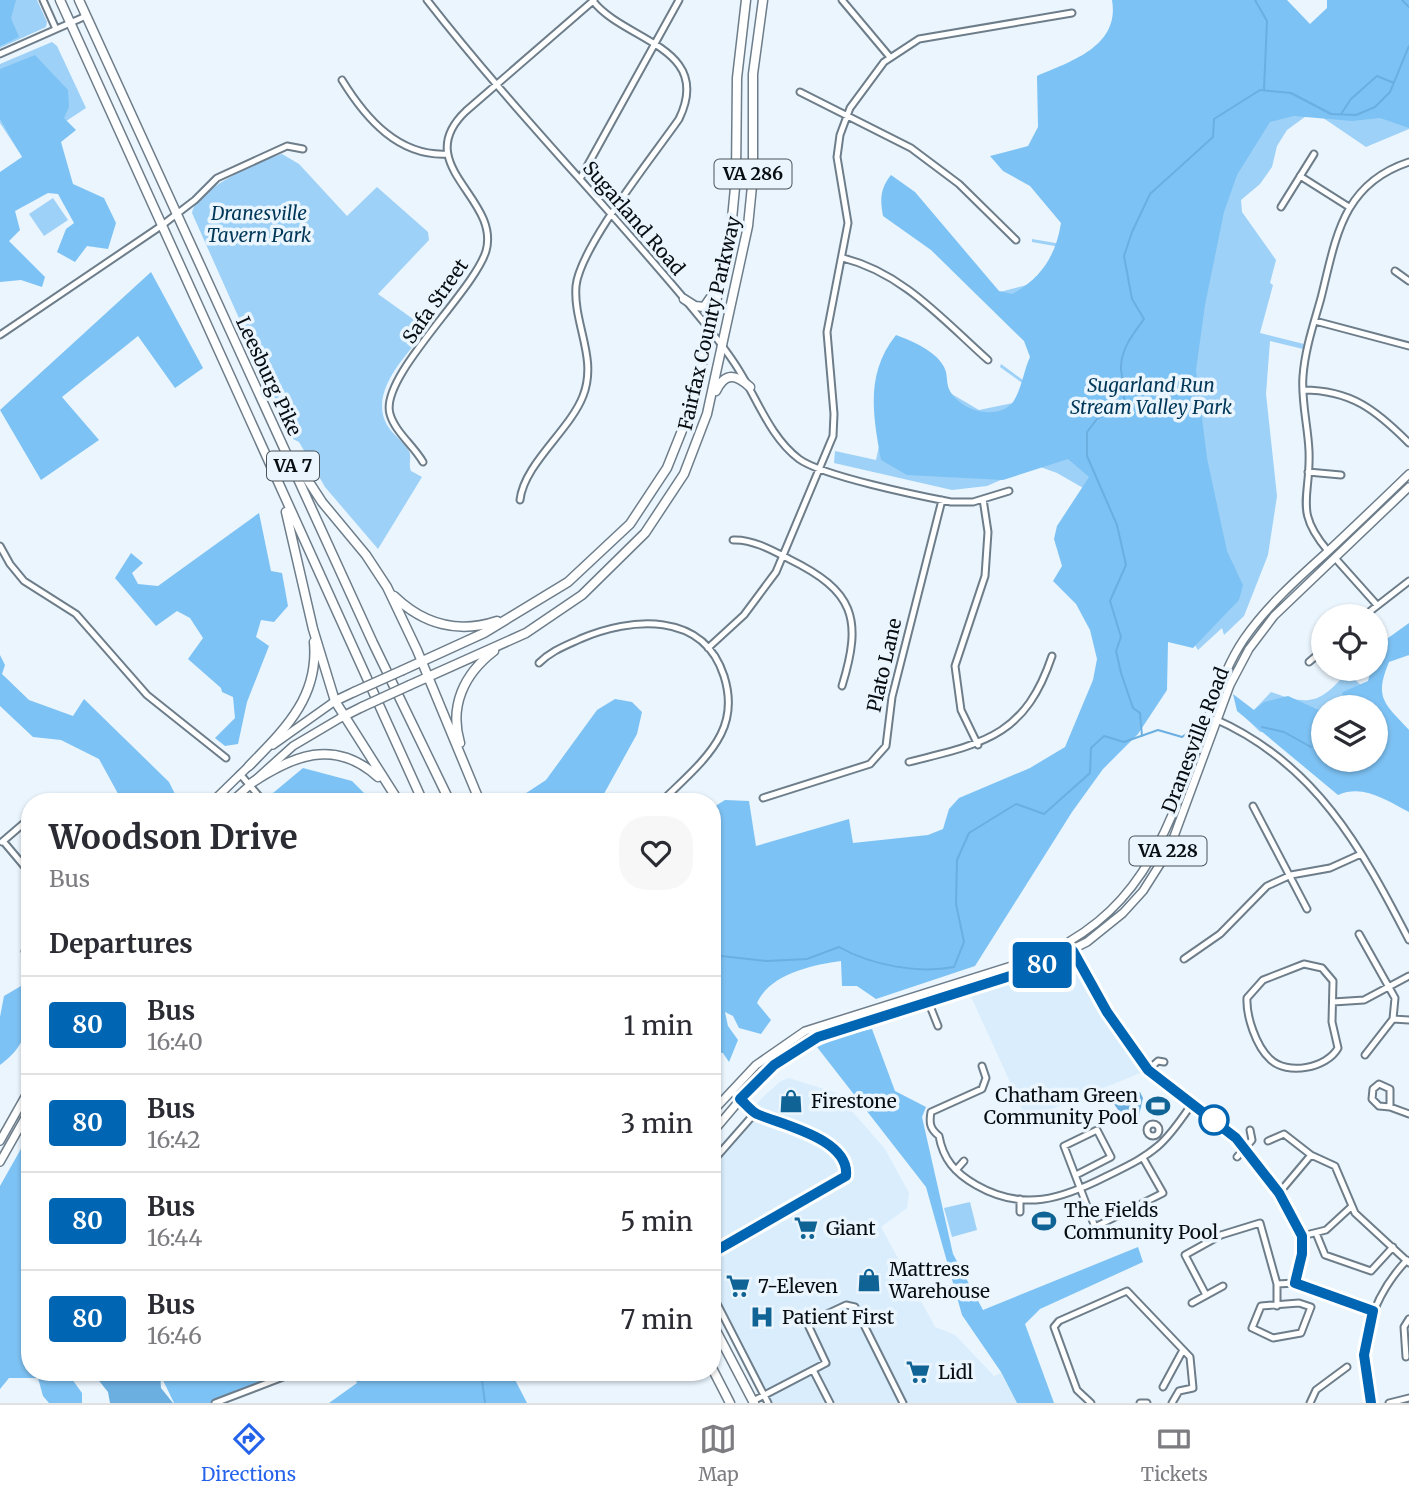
<!DOCTYPE html>
<html lang="en">
<head>
<meta charset="utf-8">
<style>
	body { margin:0; font-family:Merriweather,serif; background:#f7f7f7; color:#2b2b33; height:100vh; display:flex; flex-direction:column; font-size:26px; white-space:nowrap }
	* { box-sizing:border-box; margin:0 }
	p { font-size:23px; color:#7c7c81 }
	.icon { flex:none; width:38px; height:38px; fill:none; stroke:currentColor; stroke-width:2; stroke-linecap:round; stroke-linejoin:round }
	.map { position:relative; flex:1; overflow:hidden }
	.drawer { position:absolute; left:21px; top:793px; width:700px; height:588px; display:flex; flex-direction:column; background:#fff; border-radius:28px; box-shadow:0 2px 5px #0004 }
	.drawer>* { flex:none }
	.badge { padding:0 14px; border-radius:5px; font-size:24px; line-height:46px }
	.buttons { position:absolute; left:1311px; top:604px; display:grid; gap:14px }
	.buttons a { display:grid; place-items:center; width:77px; height:77px; border-radius:50%; background:#fff; box-shadow:0 2px 5px #0004; font-size:35px }
	.map>.badge { position:absolute; translate:-50% -50%; box-shadow:0 0 0 4px #fff }
	h2 { padding:0 28px; font-size:26px; line-height:63px }
	.round { display:grid; place-items:center; flex:none; width:74px; height:74px; border-radius:28px; background:#f7f7f7 }
	.summary { display:flex; align-items:center; justify-content:space-between; height:119px; padding:0 28px }
	h1 { font-size:33px; font-weight:700; line-height:52px }
	ul { padding:0; list-style:none }
	li { display:flex; align-items:center; gap:21px; height:98px; padding:0 28px; border-top:2px solid #e1e1e2 }
	li div { flex:1 }
	li b { display:block; font-size:26px }
	li em { font-style:normal }
	li .badge { min-width:77px; font-weight:700; text-align:center }
	.tabs { display:flex; justify-content:space-around; align-items:center; height:98px; border-top:2px solid #e1e1e2; background:#fff; font-size:19px; color:#7c7c81 }
	.tabs a { display:grid; justify-items:center; gap:4px }
	.tabs .current { color:#2563eb }
	.map>svg:first-child { display:block }
</style>
</head>
<body>
<div class="map">
<svg width="1409" height="1403" viewBox="0 0 1409 1403">
	<rect width="100%" height="100%" fill="#eaf5fe"/>
	<path fill="#d9edfc" d="M1073,951L1101,1003L1148,1070L1027,1119L967,988Z
		M789,1078L836,1093L885,1149L909,1193L907,1208L881,1227L935,1327L955,1335L994,1376L1001,1373L1017,1403H771L712,1286V1154L764,1096L781,1081Z"/>
	<path fill="#9ed1f7" d="M0,0H37L47,22L46,27L0,48Z
		M1409,0V129L1366,147L1313,111L1287,130L1277,146L1272,167L1260,184L1241,200L1242,212L1276,260L1270,283L1273,285L1260,333L1304,344L1303,349L1270,341L1266,394L1277,496L1268,555L1244,616L1224,635L1222,628L1198,650L1159,588L1085,489L1057,473L1035,465L987,486L952,490L834,463L835,451L876,460L884,423L945,390L979,410L1013,403L1025,385L1000,367L1001,364L1027,383L1040,365L1000,292L1062,276L1066,248L1032,242V239L1067,245L1328,34Z
		M52,42L57,46L86,108L19,152L0,123V64Z
		M282,154L299,164L347,216L377,187L428,232L429,240L378,294L427,329C408,354 368,391 387,425C393,435 403,441 409,451C412,457 408,464 411,471L422,477L378,549L325,487L299,442L293,439L192,213C195,189 260,161 282,154Z
		M53,198L68,220L44,236L29,214Z
		M1347,672L1409,731L1376,760V707H1323V735L1260,732L1242,714L1252,712L1271,692C1309,706 1320,704 1347,672Z
		M970,1202L977,1230L952,1237L944,1208Z"/>
	<path fill="#7dc2f4" d="M0,0H16L11,18L19,37L0,46Z
		M1112,0H1287L1310,24L1327,8V0H1409V128L1380,118L1352,121L1294,116L1270,122L1237,175L1224,212L1205,305L1196,370L1207,458L1227,551L1243,585L1239,600L1193,648L1168,642L1167,690L1138,734L1103,769L1072,812L975,966L876,999L857,986H842L841,961C812,965 770,974 757,1003L771,1020L761,1034L739,1028L733,1016L725,1012L728,1026L738,1040L729,1062L723,1053L712,1052V808L725,800L749,801L756,846L849,819L853,843L928,835L943,829L949,809L959,798L1030,768L1065,747L1093,680L1097,659L1090,630L1076,604L1053,581L1062,566L1054,539L1057,526L1089,477L1068,459L1003,480L907,475L881,460C873,415 865,374 896,335C912,341 936,351 944,367C948,374 946,382 949,389C958,410 997,422 1013,402C1021,391 1024,370 1030,357L1024,341L931,250L883,216C880,199 880,189 891,175L915,192L999,291L1012,294C1041,279 1056,255 1061,223L1030,186L1003,171L990,156L1028,146L1038,127L1037,76C1072,61 1120,46 1112,0Z
		M35,55L68,90L69,107L64,118L76,130L61,142L73,184L104,198L116,223L108,249L87,246L75,262L57,252L66,229L74,223L58,194L48,193L15,211L20,230L9,241L45,277L42,287L21,280L0,282V172L22,157L0,119V69Z
		M151,272L203,368L175,388L138,336L62,397L99,440L41,480L0,410Z
		M259,513L271,571L282,573L288,606L274,622L261,620L256,637L269,646L247,702L238,744L225,746L215,738L235,718L233,697L222,692L221,688L188,659L203,638L190,618L177,611L156,626L115,578L131,553L143,563L132,573L138,584L158,586Z
		M1409,623V655L1389,662C1374,698 1384,703 1409,730V812C1385,800 1364,784 1338,795L1237,711L1233,694L1254,710L1264,702L1288,696L1323,712V760H1376V707H1338L1343,692L1368,681L1371,669L1376,668L1377,646Z
		M0,655L5,665L2,674L29,700L73,716L84,699L169,782L176,796L167,801H122L99,759L61,740L33,737L0,706Z
		M615,699L632,702L642,712L637,734L600,801H514L546,780L597,710Z
		M303,768L352,781L372,801H275L273,793Z
		M21,986L30,991C30,1022 28,1045 0,1065V1017L4,996Z
		M872,1029L895,1091L926,1107L922,1117L953,1254L983,1310L1138,1247L1143,1262L1040,1309L1025,1324L1054,1403H1017L1001,1372L962,1315L926,1187L817,1047L847,1034Z
		M30,1146V1372H67L82,1393V1403H49L43,1396L38,1378H9L0,1389V1186L22,1147Z
		M163,1372H286L210,1403H174L161,1376Z
		M352,1372H511L527,1403H329L357,1383Z"/>
	<path fill="#6bafe1" d="M1128,1091L1140,1092L1143,1098L1137,1124L1129,1126L1114,1104Z
		M92,1372H160L161,1388L173,1403H110L108,1392Z"/>
	<g fill="none" stroke-linecap="round" stroke-linejoin="round">
		<path stroke="#6bafe1" stroke-width="2" d="M1255,0L1267,21L1264,89
			M1402,0L1409,7
			M1341,114L1351,99L1377,76L1394,83
			M1262,727L1284,732L1311,747
			M1142,736L1140,713L1133,708L1121,673L1116,651L1121,637L1110,601L1126,565L1117,525L1087,456V432L1097,419L1123,404C1126,391 1123,383 1121,370C1120,350 1133,334 1144,319L1132,299L1124,256L1132,232L1150,194L1213,137L1214,119L1260,90L1291,93L1331,114L1356,115L1375,107L1390,92L1409,46
			M712,955L767,961L807,959L839,947C871,965 918,974 954,967L964,942L956,904L957,860L969,833L1016,804L1044,814L1090,773L1091,748L1104,736L1124,742L1158,730L1182,737L1189,732
			M481,1372L485,1403"/>
		<g stroke="#6d7d8a" stroke-width="9">
			<path id="minor" d="M43,0L56,29
				M427,0C515,113 616,214 706,325C718,340 730,355 740,372C758,401 771,438 799,459C822,476 920,496 951,502H973L1009,491
				M842,0L889,56
				M0,54L86,16
				M342,80C366,119 399,157 448,154
				M800,92L911,148L959,184L1016,240
				M1300,176L1349,207
				M580,179L679,0
				M1281,207L1314,154
				M843,258C903,273 943,320 988,360
				M1395,271L1409,281
				M1315,321L1409,346
				M0,335L161,226L195,200L217,178L287,146L303,149
				M1303,390C1351,390 1376,410 1409,443
				M423,462C414,446 395,432 390,414C379,377 474,291 486,251C501,198 409,165 466,111L594,0
				M1308,472L1341,475
				M520,500C524,464 570,430 583,396C598,358 573,324 576,286C580,247 654,155 679,119C714,47 624,41 593,1
				M733,540C752,539 772,550 789,559C854,591 863,618 842,686
				M0,546L10,564L24,581L76,614L147,695L226,758
				M1328,551C1293,510 1311,498 1309,451C1308,426 1301,401 1303,376C1305,349 1314,323 1321,298C1336,238 1342,184 1409,162
				M1335,558L1377,605
				M1364,616L1409,581
				M708,648L744,615L776,572L833,436L834,414L827,332L848,223L837,157L840,135L850,108L884,62L919,39L1072,13
				M1309,662L1323,650
				M539,663C551,651 565,646 580,639C631,617 703,611 724,676C730,695 730,716 721,734C708,760 682,781 661,802
				M1215,719C1315,763 1361,847 1409,940
				M978,745L961,710L955,666L985,576L988,532L983,499
				M909,762C985,743 1025,736 1052,656
				M240,774L264,802
				M763,798L870,764L886,746L892,697L942,500
				M1253,806L1307,909
				M3,841L30,873
				M2,842L30,818
				M1359,934L1395,998L1393,1019L1365,1055
				M1071,947L1101,1003L1148,1070L1236,1138L1279,1193L1302,1236V1254L1295,1283
				M25,951L30,948
				M1184,959L1220,934L1267,886L1291,875L1330,868L1361,854
				M1304,964L1322,968L1333,981L1332,1022L1338,1048C1327,1068 1287,1076 1270,1059C1256,1046 1246,1016 1247,998L1263,980Z
				M928,1001L938,1026
				M1333,1002L1364,1000L1409,976
				M1393,1019L1409,1020
				M982,1066L986,1078L982,1089L931,1112C929,1123 930,1129 939,1136C943,1159 955,1173 976,1185C1023,1212 1062,1199 1107,1176C1125,1167 1143,1159 1158,1146C1172,1134 1181,1119 1192,1104
				M1148,1070L1158,1061L1164,1062
				M1379,1084L1390,1089V1107L1379,1106L1372,1099L1373,1089Z
				M1390,1107L1409,1114
				M1147 1130a6 6 0 1 1 12 0a6 6 0 1 1-12 0Z
				M1268,1141L1284,1134L1311,1155L1335,1166L1355,1213L1409,1263
				M1237,1157L1252,1140L1250,1130
				M712,1162L755,1113L731,1091
				M956,1170L964,1161
				M1076,1175L1111,1157L1097,1130L1064,1146L1095,1227L1163,1193L1143,1158
				M1279,1193L1311,1155
				M1020,1199V1212
				M1316,1233L1325,1255L1371,1271L1393,1247
				M1302,1236L1326,1230L1351,1207
				M1277,1284L1295,1283L1373,1311
				M712,1294L768,1403
				M1206,1295L1185,1255L1221,1235L1260,1223L1277,1284V1306
				M1192,1303L1223,1286
				M1299,1303L1311,1307L1301,1333L1273,1338L1252,1328L1261,1306Z
				M1406,1357L1404,1327L1409,1319
				M813,1370L830,1403
				M1163,1387L1183,1350
				M753,1401L826,1363L809,1327L810,1322L846,1305L855,1307L903,1403
				M215,1403L296,1372
				M1091,1403L1077,1390L1054,1327L1059,1321L1127,1291L1190,1357L1193,1388L1179,1391L1172,1403
				M1140,1403H1147
				M1310,1403L1316,1390L1347,1367
				M1371,1403C1355,1351 1370,1299 1407,1260
				M1389,1403L1409,1398"/>
		</g>
		<g stroke="#6d7d8a" stroke-width="10">
			<path id="major" d="M273,745L335,701
				M212,802L253,762
				M231,802L293,746L342,717
				M712,1112L756,1065L805,1031L1034,959C1147,913 1169,825 1207,721C1218,692 1227,664 1244,639C1266,607 1296,580 1325,554C1353,528 1381,501 1409,474
				M712,1133L756,1081L806,1043L845,1026L1041,965L1087,942L1123,913L1143,891L1169,850L1230,685L1249,649L1274,616L1409,487
				M0,1141L30,1088
				M0,1162L30,1109"/>
		</g>
		<g stroke="#6d7d8a" stroke-width="11">
			<path id="highway" d="M60,0L423,802
				M79,0L373,643L450,802
				M684,299L695,306L704,307L716,290
				M716,391C725,372 736,374 750,387
				M296,462L322,502L366,555L387,587L417,650L480,802
				M286,512L313,629L335,701L399,802
				M394,596C423,624 458,634 497,621
				M403,670L484,633L568,582L630,524L667,468L693,403L730,240L736,177L737,78L746,0
				M410,685L526,633L582,595L645,533L684,474L707,414L748,226L753,176V74L763,0
				M335,701L354,692
				M342,717L362,707
				M460,743C449,706 464,674 494,651
				M249,766C285,729 319,697 314,642
				M250,784C292,756 334,737 378,777
				M712,1323L754,1403
				M712,1368L730,1403"/>
		</g>
		<use href="#minor" stroke="#fff" stroke-width="5"/>
		<use href="#major" stroke="#fff" stroke-width="7"/>
		<use href="#highway" stroke="#fff" stroke-width="8"/>
		<g stroke="#6d7d8a" stroke-width="11" stroke-linecap="butt">
			<path id="highway-bridge" d="M354,692L403,670
				M362,707L410,685"/>
		</g>
		<use href="#highway-bridge" stroke="#fff" stroke-width="8"/>
	</g>
	<g fill="none" stroke-linecap="round" stroke-linejoin="round">
		<g stroke="#fff" stroke-width="16">
			<path id="line" d="M712,1253L846,1176C850,1139 782,1125 757,1114C751,1111 745,1103 740,1099L774,1065L818,1037L1026,971L1073,951L1107,1012L1148,1070L1236,1138L1279,1193L1302,1236V1254L1295,1283L1373,1311L1364,1355L1371,1403"/>
		</g>
		<use href="#line" stroke="#0066b3" stroke-width="10"/>
	</g>
	<defs>
		<g id="shop-bare" transform="scale(1.89)"><path d="M-5-2.5h2.3a2.7 3.5 0 0 1 5.4 0H5L5.5 6h-11ZM-1.5-2.5h3a1.5 2.3 0 0 0-3 0Z" fill="#0f6495" stroke="#eaf5fe" stroke-width="2.5" paint-order="stroke"/></g>
		<g id="stadium-bare" transform="scale(1.89)"><path d="M0-5a6.5 5 0 1 0 0 10a6.5 5 0 1 0 0-10ZM-3.5-1.8h7v3.6h-7Z" fill="#0f6495" stroke="#eaf5fe" stroke-width="2.5" paint-order="stroke"/></g>
		<g id="supermarket-bare" transform="scale(1.89)"><path d="M-6-5.5h2.5l.6 2H6L4.5 2H-2.5L-4.4-4H-6ZM-1.5 3.2a1.3 1.3 0 1 0 .1 0ZM3 3.2a1.3 1.3 0 1 0 .1 0Z" fill="#0f6495" stroke="#eaf5fe" stroke-width="2.5" paint-order="stroke"/></g>
		<g id="hospital-bare" transform="scale(1.89)"><path d="M-5-5h3v3.5h4V-5h3V5h-3V1.5h-4V5h-3Z" fill="#0f6495" stroke="#eaf5fe" stroke-width="2.5" paint-order="stroke"/></g>
	</defs>
	<g fill-rule="evenodd">
		<use href="#shop-bare" x="791" y="1101"/>
		<use href="#stadium-bare" x="1158" y="1106"/>
		<use href="#stadium-bare" x="1044" y="1221"/>
		<use href="#supermarket-bare" x="806" y="1228"/>
		<use href="#shop-bare" x="869" y="1280"/>
		<use href="#supermarket-bare" x="738" y="1286"/>
		<use href="#hospital-bare" x="762" y="1317"/>
		<use href="#supermarket-bare" x="918" y="1372"/>
	</g>
	<circle fill="#fff" stroke="#0066b3" stroke-width="3.5" cx="1214" cy="1120" r="14"/>
	<g text-anchor="middle" stroke-width="7" stroke-linejoin="round" paint-order="stroke">
		<g fill="#eaf5fe" stroke="#4b5358" stroke-width="2">
			<rect x="714.5" y="159.5" width="77" height="29" rx="5"/>
			<rect x="267" y="451.5" width="52" height="29" rx="5"/>
			<rect x="1129.5" y="836.5" width="77" height="29" rx="5"/>
		</g>
		<g font-size="18" font-weight="bold" fill="#070d11">
			<text x="753" y="180">VA 286</text>
			<text x="293" y="472">VA 7</text>
			<text x="1168" y="857">VA 228</text>
		</g>
		<g font-size="19" font-style="italic" fill="#003758" stroke="#eaf5fe">
			<text x="259" y="220">Dranesville<tspan x="259" dy="22">Tavern Park</tspan></text>
			<text x="1151" y="392">Sugarland Run<tspan x="1151" dy="22">Stream Valley Park</tspan></text>
		</g>
		<g font-size="19" fill="#070d11" stroke="#eaf5fe">
			<text transform="translate(634 218) rotate(49)" y="7">Sugarland Road</text>
			<text transform="translate(435 301) rotate(-55)" y="7">Safa Street</text>
			<text transform="translate(709 323) rotate(-77)" y="7">Fairfax County Parkway</text>
			<text transform="translate(269 376) rotate(65)" y="7">Leesburg Pike</text>
			<text transform="translate(884 665) rotate(-77)" y="7">Plato Lane</text>
			<text transform="translate(1195 740) rotate(-69)" y="7">Dranesville Road</text>
		</g>
		<g font-size="19" fill="#070d11" stroke="#eaf5fe" text-anchor="start">
			<text x="1138" y="1102" text-anchor="end">Chatham Green<tspan x="1138" dy="22">Community Pool</tspan></text>
			<text x="811" y="1108">Firestone</text>
			<text x="1064" y="1217">The Fields<tspan x="1064" dy="22">Community Pool</tspan></text>
			<text x="826" y="1235">Giant</text>
			<text x="889" y="1276">Mattress<tspan x="889" dy="22">Warehouse</tspan></text>
			<text x="758" y="1293">7-Eleven</text>
			<text x="782" y="1324">Patient First</text>
			<text x="938" y="1379">Lidl</text>
		</g>
	</g>
</svg>
<div class="buttons">
<a><svg class="icon" aria-label="locate" viewBox="0 0 24 24"><circle cx="12" cy="12" r="6"/><path d="M12 2v4M12 18v4M2 12h4M18 12h4"/></svg></a>
<a><svg class="icon" aria-label="layers" viewBox="0 0 24 24"><path d="M12 4l9 5-9 5-9-5zM3 14l9 5 9-5"/></svg></a>
</div>
<b class="badge" style="left:1042px;top:965px;background:#0066b3;color:#fff">80</b>
<section class="drawer">
<div class="summary"><div><h1>Woodson Drive</h1><p>Bus</p></div><a class="round"><svg class="icon" aria-label="heart" viewBox="0 0 24 24"><path d="M12 20l-8-8c-3-5 5-10 8-4 3-6 11-1 8 4z"/></svg></a></div>
<h2>Departures</h2>
<ul>
<li><span class="badge" style="background:#0066b3;color:#fff">80</span><div><b>Bus</b><p>16:40</p></div><em>1 min</em></li>
<li><span class="badge" style="background:#0066b3;color:#fff">80</span><div><b>Bus</b><p>16:42</p></div><em>3 min</em></li>
<li><span class="badge" style="background:#0066b3;color:#fff">80</span><div><b>Bus</b><p>16:44</p></div><em>5 min</em></li>
<li><span class="badge" style="background:#0066b3;color:#fff">80</span><div><b>Bus</b><p>16:46</p></div><em>7 min</em></li>
</ul>
</section>
</div>
<nav class="tabs">
<a class="current"><svg class="icon" aria-label="directions" viewBox="0 0 24 24"><path d="M12 3l9 9-9 9-9-9zM9 14v-3h6M13 9l2 2-2 2"/></svg>Directions</a>
<a><svg class="icon" aria-label="map" viewBox="0 0 24 24"><path d="M3 6l6-2 6 2 6-2v14l-6 2-6-2-6 2zM9 4v14M15 6v14"/></svg>Map</a>
<a><svg class="icon" aria-label="tickets" viewBox="0 0 24 24"><path d="M3 7h18v10H3zM15 7v10"/></svg>Tickets</a>
</nav>
</body>
</html>
